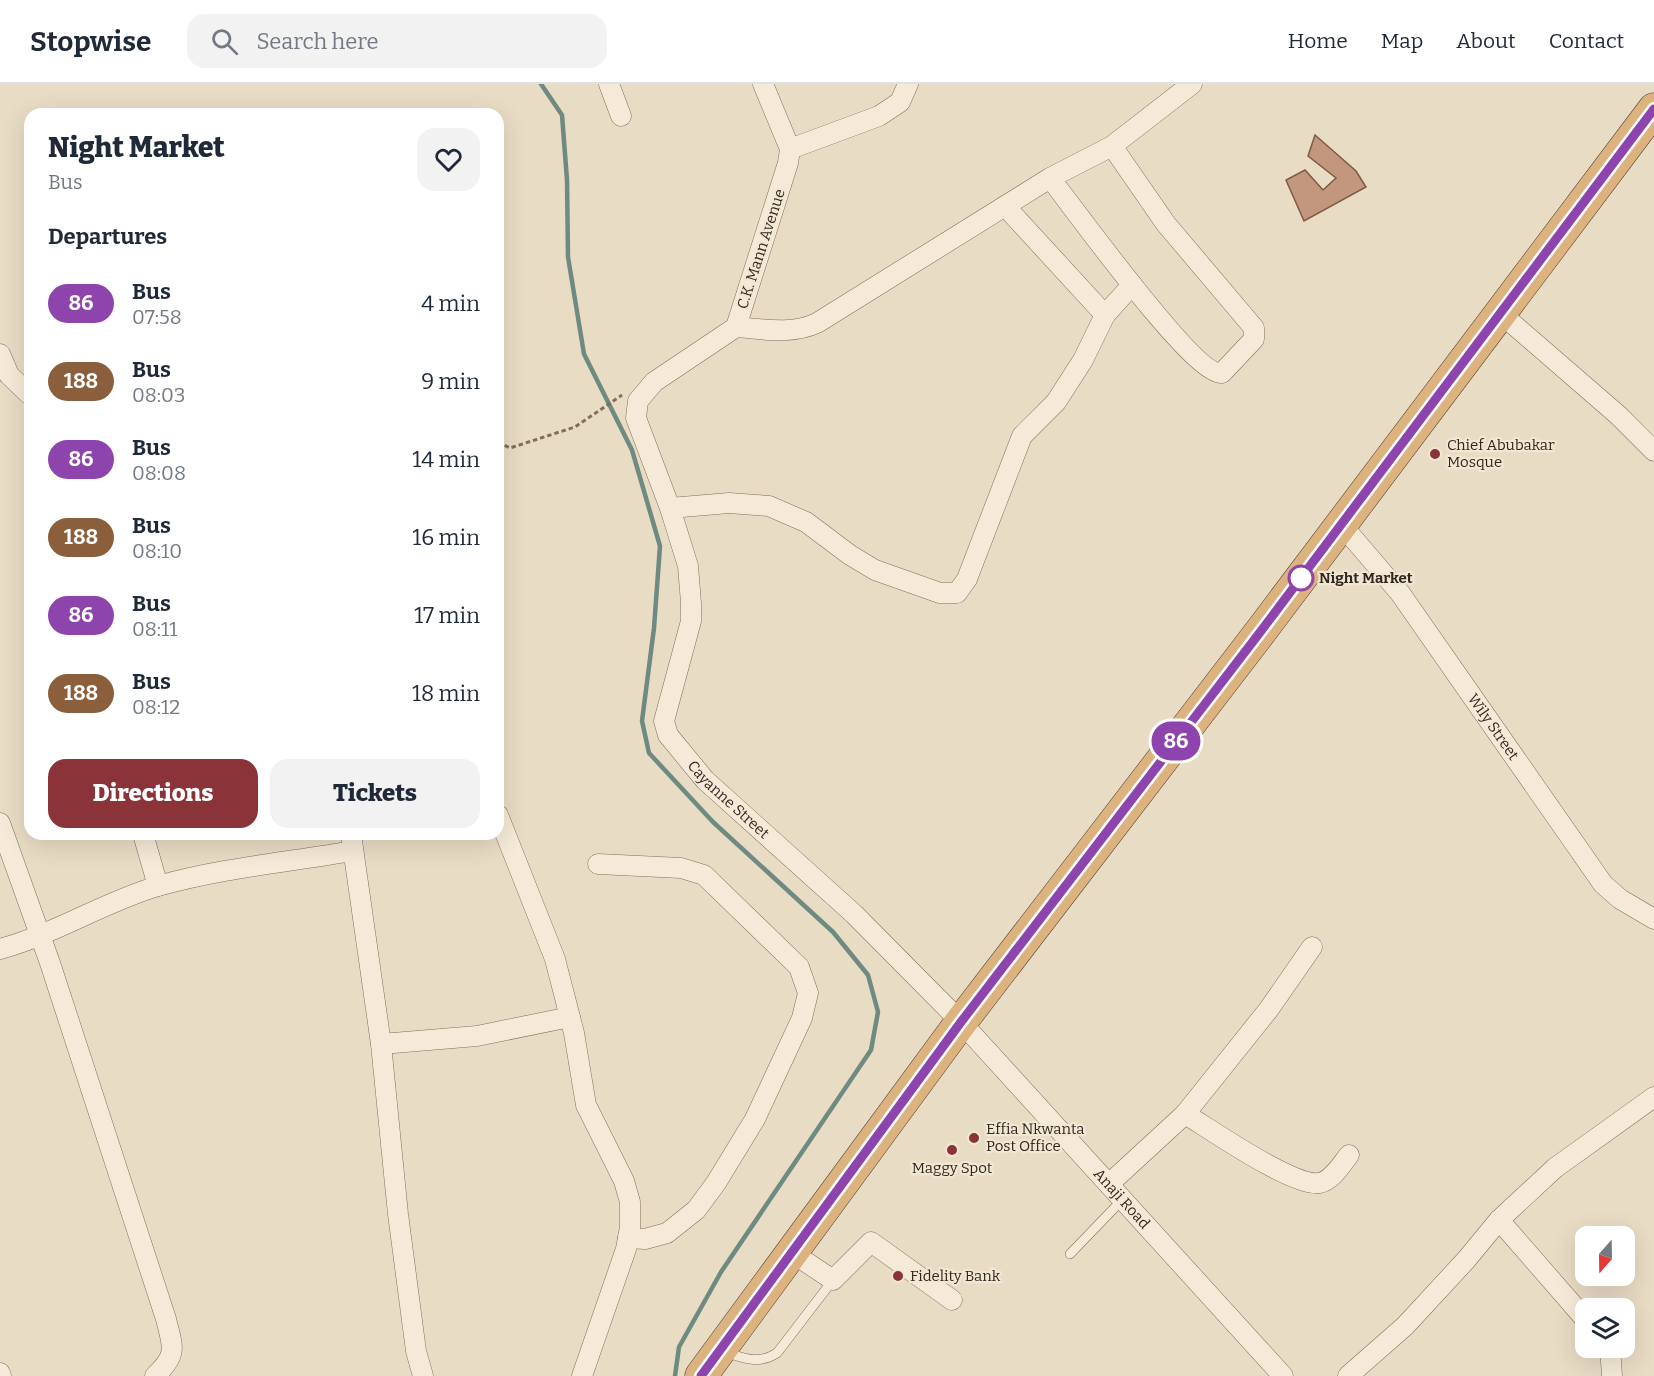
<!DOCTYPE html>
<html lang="en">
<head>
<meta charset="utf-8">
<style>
	body { margin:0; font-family:Bitter,serif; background:#f2f2f3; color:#1f2937; height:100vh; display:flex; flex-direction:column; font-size:22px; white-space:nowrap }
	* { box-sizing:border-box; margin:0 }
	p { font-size:20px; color:#747a83 }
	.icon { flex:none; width:33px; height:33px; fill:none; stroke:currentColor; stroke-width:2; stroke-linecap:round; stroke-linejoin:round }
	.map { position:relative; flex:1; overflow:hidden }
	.side { position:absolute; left:24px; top:24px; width:480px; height:732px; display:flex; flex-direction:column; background:#fff; border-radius:18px; box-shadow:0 6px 24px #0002 }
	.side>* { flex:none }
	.badge { padding:0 12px; border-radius:20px; font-size:21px; line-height:39px }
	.needle { width:39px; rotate:200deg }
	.tools { position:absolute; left:1575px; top:1142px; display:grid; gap:12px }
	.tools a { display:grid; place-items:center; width:60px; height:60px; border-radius:12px; background:#fff; box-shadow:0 6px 24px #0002; font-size:30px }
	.map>.badge { position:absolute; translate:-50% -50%; box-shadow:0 0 0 3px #fff }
	h2 { padding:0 24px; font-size:22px; line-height:54px }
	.round { display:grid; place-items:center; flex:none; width:63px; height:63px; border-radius:18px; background:#f2f2f3 }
	.headline { display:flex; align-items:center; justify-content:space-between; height:102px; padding:0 24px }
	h1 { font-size:28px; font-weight:800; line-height:45px }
	.action { display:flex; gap:12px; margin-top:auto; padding:12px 24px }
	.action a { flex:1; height:69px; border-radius:18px; background:#8a3339; color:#fff; font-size:24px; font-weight:800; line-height:69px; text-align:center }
	.action a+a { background:#f2f2f3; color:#1f2937 }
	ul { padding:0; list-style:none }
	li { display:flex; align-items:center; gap:18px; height:78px; padding:0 24px }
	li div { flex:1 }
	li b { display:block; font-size:22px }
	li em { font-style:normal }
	li .badge { min-width:66px; font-weight:700; text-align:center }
	header { display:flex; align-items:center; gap:36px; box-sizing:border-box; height:84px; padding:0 30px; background:#fff; border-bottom:2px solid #e0e1e3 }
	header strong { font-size:28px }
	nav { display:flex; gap:33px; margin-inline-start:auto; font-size:21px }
	.search { width:420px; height:54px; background:#f2f2f3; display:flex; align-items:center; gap:15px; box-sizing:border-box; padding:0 21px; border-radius:18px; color:#747a83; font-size:22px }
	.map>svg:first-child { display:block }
</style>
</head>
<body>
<header>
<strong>Stopwise</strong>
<div class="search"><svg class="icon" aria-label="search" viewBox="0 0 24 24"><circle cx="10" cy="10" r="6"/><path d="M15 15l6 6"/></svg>Search here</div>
<nav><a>Home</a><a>Map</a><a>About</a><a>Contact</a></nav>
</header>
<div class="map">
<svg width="1654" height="1292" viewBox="0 0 1654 1292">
	<rect width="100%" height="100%" fill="#e9dcc5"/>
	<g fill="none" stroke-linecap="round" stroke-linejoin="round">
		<path stroke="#6e8a81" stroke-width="4.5" d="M541,0L562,31L567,96L568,173L584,270L632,366L660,462L654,544L642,637L649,669L713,738L833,848L868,891L878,928L871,966L721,1188L679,1263L675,1292"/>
	</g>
	<path fill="#c3977e" stroke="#7e5945" stroke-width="1.5" d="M1315,51L1356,87L1366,103L1304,137L1286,96L1305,86L1323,106L1336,94L1308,72Z"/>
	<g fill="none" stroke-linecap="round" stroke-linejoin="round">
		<g stroke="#826e5d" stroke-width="10">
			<path id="service" d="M1070,1170L1123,1115
				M724,1268C744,1274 758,1281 777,1269L833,1196"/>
		</g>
		<g stroke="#826e5d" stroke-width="21">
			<g id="minor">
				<path d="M609,0L621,32"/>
				<path id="s1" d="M763,0L790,65L788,79L736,243L654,298L638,317L636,334L670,424L688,482L691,519V537L664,637L668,651L705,696L854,830L961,938L1283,1292"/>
				<path d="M790,65L879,32L900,18L908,0"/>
				<path d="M1050,94C1073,123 1194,292 1222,289L1254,255V244L1166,140L1112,62"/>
				<path d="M1005,122L1105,231L1132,201"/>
				<path d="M1499,228L1618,331L1654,367"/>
				<path d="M736,243C763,245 791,251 817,239L1050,94L1112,62L1192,0"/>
				<path d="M0,270L9,291L30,311"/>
				<path d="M670,424L729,419L769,422L806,438L850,471L875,486L940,509H957L967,495L1022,352L1056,318L1083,276L1105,231"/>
				<path id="s2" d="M1341,440L1400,509L1603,800L1620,815L1654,835"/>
				<path d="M498,731L555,875L574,949L586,1021L624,1097L630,1118V1143L626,1165L582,1292"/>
				<path d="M0,739L50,879L166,1235C173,1264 178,1270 155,1292"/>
				<path d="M143,750L158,802"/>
				<path d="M351,750L381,960L398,1130L416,1267L423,1292"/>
				<path d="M598,780L681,784L704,791L799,883L808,909L802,934L755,1035L716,1099L696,1126L667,1149L645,1155L628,1154"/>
				<path d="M0,865C55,850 104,818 158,802C221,784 289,778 353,767"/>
				<path d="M381,960L477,952L570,933"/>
				<path d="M1185,1030C1210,1045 1293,1103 1319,1099C1332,1097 1341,1081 1349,1071"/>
				<path d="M1109,1100L1185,1030L1269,925L1312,863"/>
				<path d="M1499,1136L1586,1236"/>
				<path d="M791,1168L833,1196L871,1158L952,1216"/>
				<path d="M1610,1263L1612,1292"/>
				<path d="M0,1289L1,1292"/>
				<path d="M1348,1292L1405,1242L1466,1176L1499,1136L1555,1084L1654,1013"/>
			</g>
		</g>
		<g stroke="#503d31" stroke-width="33">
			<path id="trunk" d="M701,1292L961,938L1261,547L1654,25"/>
		</g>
		<path stroke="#826e5d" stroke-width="3" stroke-dasharray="4.5 3" stroke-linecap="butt" d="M498,358L510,364L575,343L622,311"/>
		<use href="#service" stroke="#f5ead7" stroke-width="9"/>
		<use href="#minor" stroke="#f5ead7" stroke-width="20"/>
		<use href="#trunk" stroke="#dcb27f" stroke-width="32"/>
	</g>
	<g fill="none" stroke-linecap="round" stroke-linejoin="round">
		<g stroke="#fff" stroke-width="14">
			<path id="line" d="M701,1292L961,938L1261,547L1654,25"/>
		</g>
		<use href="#line" stroke="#8e44ad" stroke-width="9"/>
	</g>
	<g fill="#8a3339" stroke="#f1e7d3" stroke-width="2">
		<circle cx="1435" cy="370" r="6"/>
		<circle cx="974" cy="1054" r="6"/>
		<circle cx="952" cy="1066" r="6"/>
		<circle cx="898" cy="1192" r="6"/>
	</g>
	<circle fill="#fff" stroke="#8e44ad" stroke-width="3" cx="1301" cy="494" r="12"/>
	<g text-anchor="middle" stroke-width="4.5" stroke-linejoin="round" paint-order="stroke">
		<g font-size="15" fill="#33281f" stroke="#f1e7d3">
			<text transform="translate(761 165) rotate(-72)" y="5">C.K. Mann Avenue</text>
			<text dy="5" stroke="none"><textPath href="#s2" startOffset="254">Wily Street</textPath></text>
			<text dy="5" stroke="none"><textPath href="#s1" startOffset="816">Cayanne Street</textPath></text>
			<text dy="5" stroke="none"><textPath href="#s1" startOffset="1377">Anaji Road</textPath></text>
		</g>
		<g font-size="15" fill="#33281f" stroke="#f1e7d3" text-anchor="start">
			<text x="1447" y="366">Chief Abubakar<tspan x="1447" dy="17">Mosque</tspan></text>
			<text x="986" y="1050">Effia Nkwanta<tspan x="986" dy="17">Post Office</tspan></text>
			<text x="952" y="1089" text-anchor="middle">Maggy Spot</text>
			<text x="910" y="1197">Fidelity Bank</text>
		</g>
		<g font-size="15" font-weight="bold" fill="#33281f" stroke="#f1e7d3" text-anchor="start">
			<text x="1319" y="499">Night Market</text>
		</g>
	</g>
</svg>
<div class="tools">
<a><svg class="needle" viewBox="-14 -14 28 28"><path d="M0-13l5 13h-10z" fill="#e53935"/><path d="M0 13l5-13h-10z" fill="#747a83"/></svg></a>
<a><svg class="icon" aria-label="layers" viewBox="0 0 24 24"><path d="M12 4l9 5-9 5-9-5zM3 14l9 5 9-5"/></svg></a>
</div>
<b class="badge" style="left:1176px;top:657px;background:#8e44ad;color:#fff">86</b>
<section class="side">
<div class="headline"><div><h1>Night Market</h1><p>Bus</p></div><a class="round"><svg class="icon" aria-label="heart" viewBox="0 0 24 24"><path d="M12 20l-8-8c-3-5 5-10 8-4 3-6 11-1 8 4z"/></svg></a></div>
<h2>Departures</h2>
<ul>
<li><span class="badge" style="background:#8e44ad;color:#fff">86</span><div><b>Bus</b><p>07:58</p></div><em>4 min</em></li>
<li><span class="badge" style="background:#8b5e3c;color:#fff">188</span><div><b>Bus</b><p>08:03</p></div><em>9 min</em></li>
<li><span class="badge" style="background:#8e44ad;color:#fff">86</span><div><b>Bus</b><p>08:08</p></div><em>14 min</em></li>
<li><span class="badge" style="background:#8b5e3c;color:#fff">188</span><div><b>Bus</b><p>08:10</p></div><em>16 min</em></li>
<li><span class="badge" style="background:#8e44ad;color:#fff">86</span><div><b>Bus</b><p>08:11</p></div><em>17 min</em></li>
<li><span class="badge" style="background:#8b5e3c;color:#fff">188</span><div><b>Bus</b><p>08:12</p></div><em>18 min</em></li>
</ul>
<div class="action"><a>Directions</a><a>Tickets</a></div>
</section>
</div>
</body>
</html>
